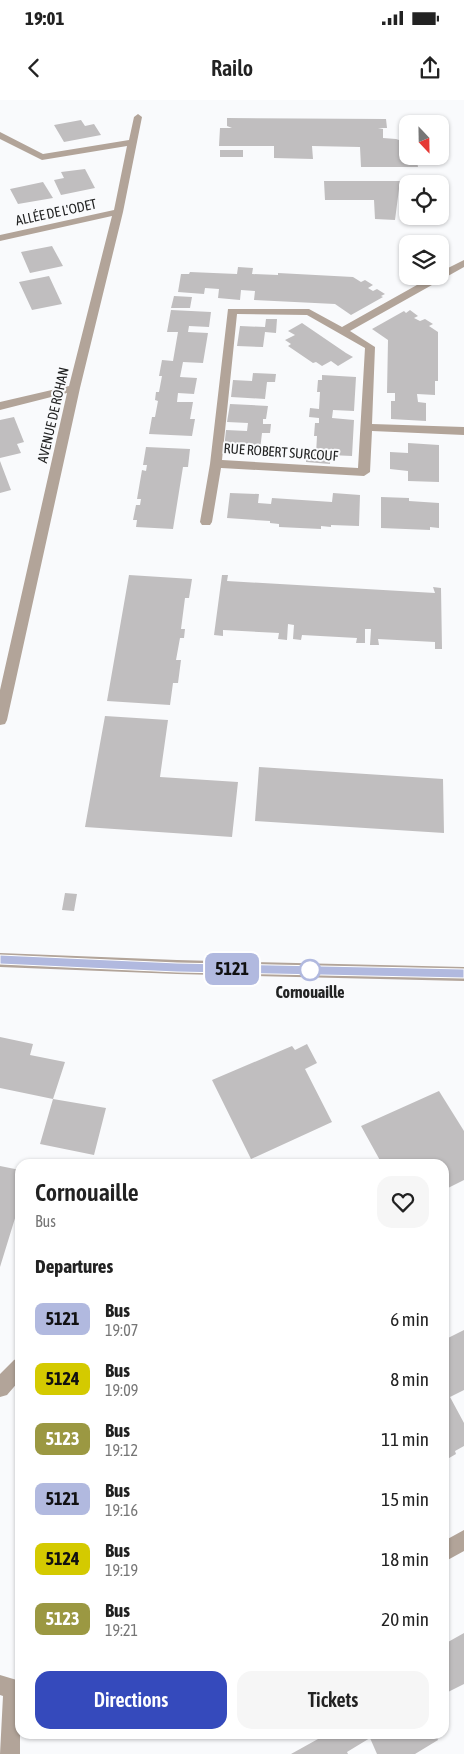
<!DOCTYPE html>
<html lang="en">
<head>
<meta charset="utf-8">
<style>
	body { margin:0; font-family:"Asap Condensed",sans-serif; background:#f6f6f6; color:#222; height:100vh; display:flex; flex-direction:column; font-size:19px; white-space:nowrap }
	* { box-sizing:border-box; margin:0 }
	p { font-size:16px; color:#767676 }
	.icon { flex:none; width:28px; height:28px; fill:none; stroke:currentColor; stroke-width:2; stroke-linecap:round; stroke-linejoin:round }
	.map { position:relative; flex:1; overflow:hidden }
	.panel { position:absolute; left:15px; top:1059px; width:434px; height:580px; display:flex; flex-direction:column; background:#fff; border-radius:15px; box-shadow:0 1px 4px #0004 }
	.panel>* { flex:none }
	.badge { padding:0 10px; border-radius:8px; font-size:18px; line-height:32px }
	.needle { width:32px; rotate:158deg }
	.fabs { position:absolute; left:399px; top:15px; display:grid; gap:10px }
	.fabs a { display:grid; place-items:center; width:50px; height:50px; border-radius:10px; background:#fff; box-shadow:0 1px 4px #0004; font-size:25px }
	.map>.badge { position:absolute; translate:-50% -50%; box-shadow:0 0 0 2px #fff }
	h2 { padding:0 20px; font-size:19px; line-height:45px }
	.round { display:grid; place-items:center; flex:none; width:52px; height:52px; border-radius:15px; background:#f6f6f6 }
	.overview { display:flex; align-items:center; justify-content:space-between; height:85px; padding:0 20px }
	h1 { font-size:24px; font-weight:600; line-height:38px }
	.action { display:flex; gap:10px; margin-top:auto; padding:10px 20px }
	.action a { flex:1; height:58px; border-radius:15px; background:#354abc; color:#fff; font-size:20px; font-weight:600; line-height:58px; text-align:center }
	.action a+a { background:#f6f6f6; color:#222 }
	ul { padding:0; list-style:none }
	li { display:flex; align-items:center; gap:15px; height:60px; padding:0 20px }
	li div { flex:1 }
	li b { display:block; font-size:19px }
	li em { font-style:normal }
	li .badge { min-width:55px; font-weight:700; text-align:center }
	.status { display:flex; justify-content:space-between; align-items:center; height:35px; padding:0 25px; background:#fff; direction:ltr }
	.status svg { height:14px; fill:currentColor }
	header { display:flex; justify-content:space-between; align-items:center; height:65px; padding:0 20px; background:#fff; font-size:22px; font-weight:600 }
	.map>svg:first-child { display:block }
</style>
</head>
<body>
<div class="status"><b>19:01</b><svg viewBox="0 0 49 12"><path d="M0 12V9h3v3zM5 12V6h3v6zM10 12V3h3v9zM15 12V0h3v12zM26 1h20v11H26zM47 4h2v5h-2z"/></svg></div>
<header><svg class="icon" aria-label="back" viewBox="0 0 24 24"><path d="M15 5l-7 7 7 7"/></svg>Railo<svg class="icon" aria-label="share" viewBox="0 0 24 24"><path d="M12 15V3M7 8l5-5 5 5M5 13v7h14v-7"/></svg></header>
<div class="map">
<svg width="464" height="1654" viewBox="0 0 464 1654">
	<rect width="100%" height="100%" fill="#f9fafc"/>
	<path fill="#c0bebf" d="M227,18L386,19L387,28H378L383,29V38L396,39L408,43V56H416L418,67H361L360,47L312,46L313,59L274,58V46H219L220,28H232L227,26Z
		M81,20L85,26L94,24L101,35L64,42L54,25Z
		M220,50H243V57H220Z
		M85,69L95,88L61,95L54,80L64,78L61,72Z
		M324,81H400L395,120L375,119L374,100H325Z
		M43,82L53,98L18,104L10,89Z
		M52,146L63,166L30,173L21,152Z
		M238,167L253,168L252,174L278,175V173L353,177L361,182L365,180L373,185L368,188L373,191L377,189L385,194L381,196L383,197L351,215L335,204L254,200L255,191L241,190L240,200L218,198L219,189L205,188L204,194L178,192L181,174H189L190,172L237,174Z
		M49,176L62,204L32,210L19,182Z
		M174,196L192,197L190,208H171Z
		M171,210L211,212L209,227L189,226L188,232L208,233L203,263L183,262L180,277L197,278L194,294L178,293L177,302H193L190,319H195L192,336L149,334L152,317H155L158,301L155,300L156,292H159L162,276H159L162,260L173,261L178,232H167Z
		M410,210L418,216L414,218L420,221L425,219L433,224L429,226L438,232V281H435V295L417,294L418,302L426,303V321L391,319V301H395V293H387L388,240L372,229L404,211L406,213Z
		M266,219H277L276,233L265,232L263,247L237,246L240,226L265,227Z
		M302,223L346,253L353,257L338,266L331,261L322,266L316,262L313,263L288,246L291,244L285,240L295,235L288,231Z
		M253,273L276,274L275,282H267L265,299L231,297L233,280L252,281Z
		M322,275L356,277L354,311L333,310L332,318L354,320L352,356L330,355V364L306,362V353L316,354L317,336H314L315,323H319V318L309,317L310,308L319,309L320,292H317L318,280H322Z
		M230,304L268,306L266,319H263V324H271L270,333H262L260,350L224,349L226,330L247,331L248,323L227,322Z
		M14,317L24,342L17,344L21,353L0,358V320Z
		M408,343L439,345V382L408,381V371L390,369V352L408,353Z
		M146,347L190,349L188,367H183L173,429L136,427L137,420H133L136,405H140L141,399H137L142,370L146,371L147,365H143Z
		M0,361L11,390L0,393Z
		M230,393L259,394L258,403L271,404L272,398L332,402L333,393L360,395L359,426L331,425V427L321,426V429L279,427V424L270,423V421L227,418Z
		M381,397L409,398V401L439,403V428L430,427V430L381,428Z
		M129,475L192,479L189,498H185L181,529H185L184,538H180L176,560H181L178,583H173L170,605L107,601Z
		M222,475H228L227,481L435,493L433,487L441,488L442,549H435V542L378,539L379,545H370L371,529H365V543H356L357,538L302,535L301,540L293,539L294,525L288,524L287,540L278,539L279,533L223,530V536L214,535Z
		M105,616L168,620L160,677L238,682L232,737L85,727Z
		M259,667L443,679L444,733L255,721Z
		M65,793L77,794L74,811L62,810Z
		M0,937L33,944L30,955L65,962L53,999L106,1008L94,1055L40,1044L53,999L0,988Z
		M307,944L317,963L305,969L332,1022L251,1059L212,980L292,946L295,950Z
		M439,991L464,1031V1080L444,1090V1064H382L361,1026Z
		M0,1066L20,1070V1102L0,1167Z
		M464,1230V1290L450,1297L464,1323V1346L455,1351L456,1354L444,1361V1297L449,1294L444,1285V1240Z
		M444,1533L448,1542L464,1533V1584L444,1594Z
		M327,1634H436L438,1640L415,1654H377L370,1638L347,1652L348,1654H291Z"/>
	<g fill="none" stroke-linecap="round" stroke-linejoin="round">
		<path fill="#b2a499" fill-rule="evenodd" d="M138,14L142,17L123,112L80,288L7,620L5,624L0,625V590L67,293L0,310V302L69,286L112,116L0,141V135L114,110L127,46L42,60L0,39V32L43,54L129,40L134,17Z
			M464,160V167L350,231L375,247L372,324L464,327V335L372,331L370,372L364,376L221,368L212,422L210,425H202L200,422L210,364L228,209H309L342,227L433,176H440V172ZM237,214L307,215L365,248L358,368L222,360Z
			M0,853L177,860L464,867V881L177,874L0,867Z
			M20,1257V1280L7,1295L0,1297V1274L14,1260Z
			M464,1430V1451L444,1462V1441Z
			M0,1575L20,1581V1654H0L3,1596L0,1595Z"/>
	</g>
	<path fill="#b1b9df" stroke="#fff" d="M0,855L177,863L464,869V878L177,872L0,864Z"/>
	<circle fill="#fff" stroke="#b1b9df" stroke-width="2.5" cx="310" cy="870" r="10"/>
	<g text-anchor="middle" stroke-width="4" stroke-linejoin="round" paint-order="stroke">
		<g font-size="14" fill="#222323" stroke="#f9fafc">
			<text transform="translate(56 112) rotate(-12)" y="5">ALLÉE DE L'ODET</text>
			<text transform="translate(53 315) rotate(-77)" y="5">AVENUE DE ROHAN</text>
			<text transform="translate(281 352) rotate(4)" y="5">RUE ROBERT SURCOUF</text>
		</g>
		<g font-size="16" font-weight="bold" fill="#222323" stroke="#f9fafc">
			<text x="310" y="898">Cornouaille</text>
		</g>
	</g>
</svg>
<div class="fabs">
<a><svg class="needle" viewBox="-14 -14 28 28"><path d="M0-13l5 13h-10z" fill="#e53935"/><path d="M0 13l5-13h-10z" fill="#767676"/></svg></a>
<a><svg class="icon" aria-label="locate" viewBox="0 0 24 24"><circle cx="12" cy="12" r="6"/><path d="M12 2v4M12 18v4M2 12h4M18 12h4"/></svg></a>
<a><svg class="icon" aria-label="layers" viewBox="0 0 24 24"><path d="M12 4l9 5-9 5-9-5zM3 14l9 5 9-5"/></svg></a>
</div>
<b class="badge" style="left:232px;top:869px;background:#b1b9df;color:#111">5121</b>
<section class="panel">
<div class="overview"><div><h1>Cornouaille</h1><p>Bus</p></div><a class="round"><svg class="icon" aria-label="heart" viewBox="0 0 24 24"><path d="M12 20l-8-8c-3-5 5-10 8-4 3-6 11-1 8 4z"/></svg></a></div>
<h2>Departures</h2>
<ul>
<li><span class="badge" style="background:#b1b9df;color:#111">5121</span><div><b>Bus</b><p>19:07</p></div><em>6 min</em></li>
<li><span class="badge" style="background:#d4ca00;color:#111">5124</span><div><b>Bus</b><p>19:09</p></div><em>8 min</em></li>
<li><span class="badge" style="background:#9b9842;color:#fff">5123</span><div><b>Bus</b><p>19:12</p></div><em>11 min</em></li>
<li><span class="badge" style="background:#b1b9df;color:#111">5121</span><div><b>Bus</b><p>19:16</p></div><em>15 min</em></li>
<li><span class="badge" style="background:#d4ca00;color:#111">5124</span><div><b>Bus</b><p>19:19</p></div><em>18 min</em></li>
<li><span class="badge" style="background:#9b9842;color:#fff">5123</span><div><b>Bus</b><p>19:21</p></div><em>20 min</em></li>
</ul>
<div class="action"><a>Directions</a><a>Tickets</a></div>
</section>
</div>
</body>
</html>
